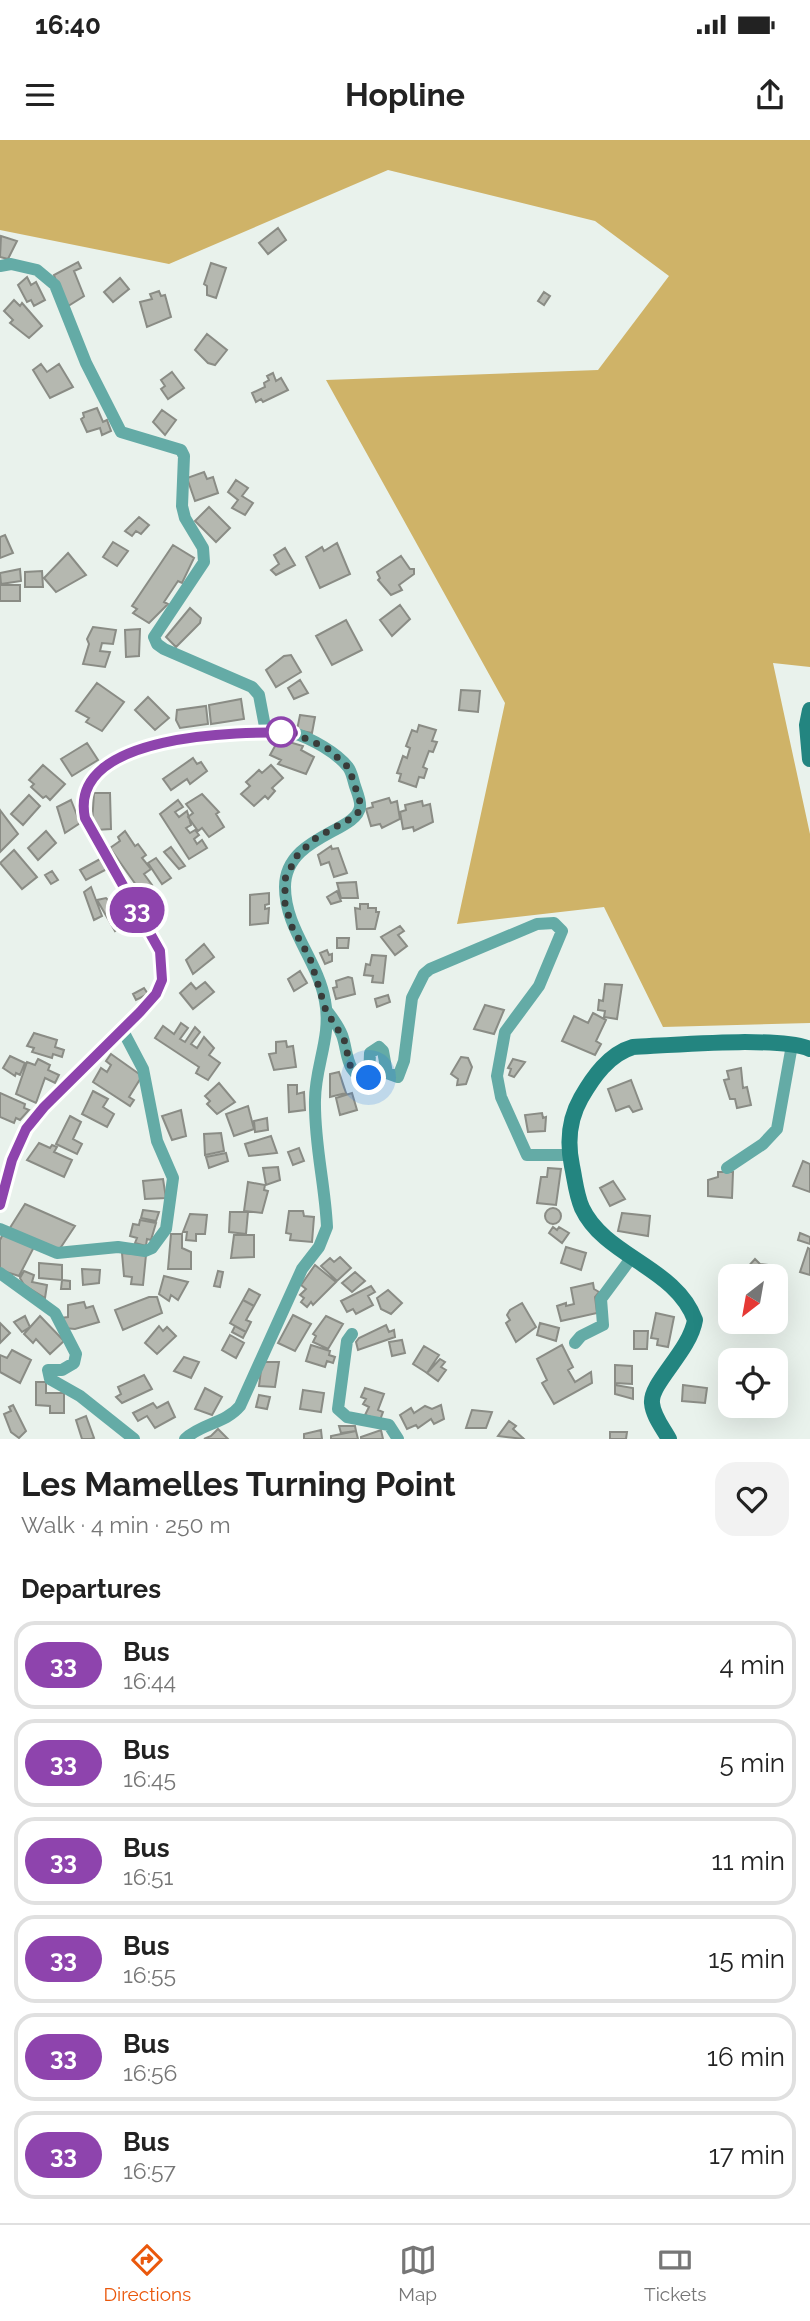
<!DOCTYPE html>
<html lang="en">
<head>
<meta charset="utf-8">
<style>
	body { margin:0; font-family:Raleway,sans-serif; background:#f2f2f2; color:#222; height:100vh; display:flex; flex-direction:column; font-size:26px; white-space:nowrap }
	* { box-sizing:border-box; margin:0 }
	p { font-size:23px; color:#767676 }
	.icon { flex:none; width:38px; height:38px; fill:none; stroke:currentColor; stroke-width:2; stroke-linecap:round; stroke-linejoin:round }
	.map { position:relative; height:1299px; overflow:hidden }
	.details { display:flex; flex-direction:column; background:#fff; flex:1 }
	.details>* { flex:none }
	.badge { padding:0 14px; border-radius:23px; font-size:24px; line-height:46px }
	.needle { width:46px; rotate:211deg }
	.buttons { position:absolute; left:718px; top:1124px; display:grid; gap:14px }
	.buttons a { display:grid; place-items:center; width:70px; height:70px; border-radius:14px; background:#fff; box-shadow:0 7px 28px #0002; font-size:35px }
	.you { position:absolute; width:35px; height:35px; margin:-18px; border:5px solid #fff; border-radius:50%; background:#1a73e8; box-shadow:0 0 0 10px #1a73e833 }
	.map>.badge { position:absolute; translate:-50% -50%; box-shadow:0 0 0 4px #fff }
	h2 { padding:0 21px; font-size:26px; line-height:63px }
	.round { display:grid; place-items:center; flex:none; width:74px; height:74px; border-radius:21px; background:#f2f2f2 }
	.headline { display:flex; align-items:center; justify-content:space-between; height:119px; padding:0 21px }
	h1 { font-size:33px; font-weight:700; line-height:52px }
	ul { padding:0; list-style:none }
	li { display:flex; align-items:center; gap:21px; height:88px; margin:0 14px 10px; padding:0 7px; border:4px solid #e0e0e0; border-radius:21px }
	li div { flex:1 }
	li b { display:block; font-size:26px }
	li em { font-style:normal }
	li .badge { min-width:77px; font-weight:700; text-align:center }
	.status { display:flex; justify-content:space-between; align-items:center; height:49px; padding:0 35px; background:#fff; direction:ltr }
	.status svg { height:19px; fill:currentColor }
	header { display:flex; justify-content:space-between; align-items:center; height:91px; padding:0 21px; background:#fff; font-size:32px; font-weight:700 }
	.tab-bar { display:flex; justify-content:space-around; align-items:center; height:98px; border-top:2px solid #e0e0e0; background:#fff; font-size:19px; color:#767676 }
	.tab-bar a { display:grid; justify-items:center; gap:4px }
	.tab-bar .current { color:#ea580c }
	.map>svg:first-child { display:block }
</style>
</head>
<body>
<div class="status"><b>16:40</b><svg viewBox="0 0 49 12"><path d="M0 12V9h3v3zM5 12V6h3v6zM10 12V3h3v9zM15 12V0h3v12zM26 1h20v11H26zM47 4h2v5h-2z"/></svg></div>
<header><svg class="icon" aria-label="menu" viewBox="0 0 24 24"><path d="M4 6h16M4 12h16M4 18h16"/></svg>Hopline<svg class="icon" aria-label="share" viewBox="0 0 24 24"><path d="M12 15V3M7 8l5-5 5 5M5 13v7h14v-7"/></svg></header>
<div class="map">
<svg width="810" height="1299" viewBox="0 0 810 1299">
	<rect width="100%" height="100%" fill="#e9f2ec"/>
	<path fill="#cfb368" d="M0,0H810V527L773,523L810,694V883L663,887L604,767L457,784L505,563L326,240L598,230L669,136L595,81L388,30L169,124L0,90Z"/>
	<path fill="#b5b8b0" stroke="#8a8c85" stroke-width="2" d="M278,88L286,100L268,114L259,103Z
		M1,96L17,101L8,119L0,117Z
		M78,122L81,128L74,131L84,156L65,168L54,135Z
		M211,123L226,128L216,158L207,155V146L204,144Z
		M27,137L31,145L36,142L45,160L34,166L31,160L27,162L18,145Z
		M120,138L129,149L113,162L104,152Z
		M159,151L161,156L165,155L171,177L147,187L140,162L152,159L150,154Z
		M544,152L550,156L544,165L538,161Z
		M14,160L20,166L22,163L42,186L29,198L10,183L13,180L4,171Z
		M207,194L227,210L215,225L208,223L195,210Z
		M41,224L47,232L59,224L73,247L50,258L33,230Z
		M172,232L184,248L168,259L161,249L165,246L161,240Z
		M273,233L276,241L281,238L288,250L263,262L261,259L256,262L252,253L265,247L264,243L269,240L267,236Z
		M97,268L103,282L107,280L111,291L102,295L100,288L87,292L81,279L84,277L83,273Z
		M162,270L176,280L165,295L153,282Z
		M204,332L207,339L213,337L218,353L195,361L187,338Z
		M236,340L248,348L242,356L253,363L245,375L232,368L238,360L228,352Z
		M209,367L230,388L216,402L195,381Z
		M139,377L149,385L141,394L136,391L132,396L125,391Z
		M5,395L13,413L0,418V397Z
		M113,402L128,411L117,426L103,417Z
		M337,403L350,434L320,448L306,417L322,407L324,411Z
		M173,405L194,418L182,443L178,441L164,462L168,464L149,483L133,473L137,469L132,466Z
		M285,408L295,425L276,435L271,430L279,424L274,415Z
		M68,413L86,435L56,452L44,438Z
		M401,416L410,429H414V434L399,445L402,450L391,455L378,440L380,438L377,432Z
		M20,429L21,441L1,444L0,433Z
		M42,431L43,447H25V432Z
		M0,445H20V461H0Z
		M400,465L410,479L392,496L380,480Z
		M190,468L201,478L200,483L176,507L166,497Z
		M346,480L362,510L332,525L316,496Z
		M93,487L116,490L113,504L102,503L100,511L110,512L105,527L83,524L89,504L87,499Z
		M140,489L139,516L126,517L125,490Z
		M291,515L301,532L276,547L266,530L284,516Z
		M300,540L308,553L294,559L288,548Z
		M97,543L124,562L102,591L86,582L89,578L76,571Z
		M461,550L480,551L478,572L459,570Z
		M148,557L169,578L155,590L135,570Z
		M241,559L244,579L211,584L209,565Z
		M206,566L208,584L180,588L176,580L177,570Z
		M300,575L315,577L312,593L297,590Z
		M419,585L436,590L432,601L437,602L433,612L429,611L423,627L427,629L424,638L419,637L416,647L399,641L401,634L397,633L403,616L407,618L410,608L406,606L412,590L417,592Z
		M279,599L303,606L301,610L314,617L306,634L278,624L281,620L270,615Z
		M87,603L98,620L72,636L61,619Z
		M193,618L197,624L201,622L207,631L190,644L187,639L171,650L163,639Z
		M43,625L65,644L50,660L46,656L43,658L31,647L34,644L29,640Z
		M271,625L283,638L272,648L275,651L268,659L265,656L254,666L241,654L250,646L246,642L259,630L262,633Z
		M94,653H110L111,689L96,690V684H92Z
		M202,654L219,672L216,674L224,687L209,697L202,688L198,691L188,677L193,673L186,664Z
		M29,655L40,666L23,685L11,674Z
		M389,658L391,663L397,661L400,679L382,688L380,684L371,686L366,669L373,667L372,663Z
		M71,660L80,683L65,693L57,667Z
		M178,660L183,667L175,672L179,677L187,671L191,685L186,688L190,693L195,690L199,695L194,699L197,704L202,700L207,708L189,719L160,674Z
		M422,661L423,666L430,664L433,682L414,691L413,687L403,689L400,672L406,670L405,665Z
		M0,670L18,694L0,712Z
		M46,691L56,703L38,720L28,708Z
		M125,691L135,706L138,704L146,715L142,718L151,729L144,734L152,745L141,752L110,708L120,701L118,697Z
		M331,706L332,709L338,708L347,733L334,737L329,722L321,725L318,715Z
		M171,707L185,726L179,729L164,712Z
		M14,710L37,737L22,749L0,723Z
		M102,718L107,729L86,740L80,730Z
		M156,718L171,738L162,744L148,723Z
		M52,731L58,740L51,744L45,735Z
		M356,742L358,758H341L337,743Z
		M91,747L102,776L94,780L84,752Z
		M337,751L341,761L331,764L327,757Z
		M122,752L137,776L115,791L97,760L106,758L109,761Z
		M269,753V764L265,765V769L269,768L268,783L250,785V755Z
		M360,764H368V768H376V772H379L375,789H357L355,768L360,769Z
		M400,786L404,791L398,795L407,806L395,815L381,797Z
		M337,798H349L348,808H337Z
		M204,804L214,817L193,834L186,820Z
		M327,810L329,815L332,814V821L325,824L320,813Z
		M372,815L386,816L383,843L372,842L373,836L364,835L366,824L370,825Z
		M300,831L307,843L294,851L288,839Z
		M348,837L352,838L355,854L336,859L333,848L337,847L336,841Z
		M205,842L214,852L193,869L180,853L191,843L196,849Z
		M605,844L622,845L617,879L604,877L605,871L598,870L599,860L603,861Z
		M144,848L148,854L136,860L133,854Z
		M388,855L390,862L377,867L375,859Z
		M485,865L504,870L494,894L474,889Z
		M593,873L606,880L596,901L601,904L595,915L562,901L574,876L588,883Z
		M181,883L188,888L180,899L185,902L195,887L200,892L191,904L197,908L204,897L214,908L209,915L220,923L208,940L196,933L199,927L155,898L163,886L174,894Z
		M34,893L57,900L55,907L64,910L62,917L53,914L52,918L32,912L34,908L27,906Z
		M286,901L287,907L293,906L296,927L274,930L269,914L276,913V902Z
		M111,914L142,936L129,957L134,960L130,966L93,942L101,928L107,932L111,925L106,921Z
		M10,916L25,923L20,935L16,933L15,936L3,928Z
		M461,917L468,918L472,927L466,944L457,945L458,939L451,934Z
		M38,919L50,925L48,930L59,935L55,943L45,938L36,963L16,954L27,922L35,925Z
		M513,919L525,922L514,937L509,935L511,929L508,928Z
		M741,928L743,948L747,947L751,965L737,968L735,959H730L724,940L729,939L727,931Z
		M339,932L346,953L330,957V934Z
		M631,940L642,969L633,972L629,966L616,971L608,949Z
		M219,943L235,962L217,974L207,964L210,961L205,956Z
		M288,945H297V954L304,952L305,970L289,972Z
		M93,951L108,959L103,967L114,974L107,987L82,974Z
		M0,953L25,964L24,968L29,970L20,980L16,978L14,983L0,977Z
		M352,953L357,970L340,975L336,958Z
		M248,966L254,989L234,996L226,974Z
		M181,970L186,996L172,1000L162,976Z
		M542,973L543,978L546,977L545,991L528,992L525,975Z
		M70,976L81,982L73,999L82,1004L77,1014L56,1004Z
		M267,978L268,990L255,992L254,981Z
		M221,993L224,1011L205,1015L204,994Z
		M271,996L277,1013L249,1016L245,1004Z
		M39,1003L50,1008L52,1005L57,1007L54,1012L72,1020L64,1037L27,1020Z
		M299,1008L304,1021L293,1025L288,1012Z
		M226,1013L228,1021L209,1028L206,1017Z
		M803,1021L810,1024V1052L793,1046Z
		M278,1027L280,1040L266,1045L263,1028Z
		M548,1028L561,1029L556,1065L537,1063L541,1037H547Z
		M718,1032H733L732,1058L708,1056V1040L718,1037Z
		M163,1039L166,1058L145,1059L143,1041Z
		M613,1041L625,1059L610,1066L600,1048Z
		M248,1042L265,1045L264,1050L268,1051L262,1073L244,1071Z
		M25,1064L75,1086L59,1110L8,1091Z
		M545 1076a8 8 0 1 1 16 0a8 8 0 1 1-16 0Z
		M143,1070L159,1072L156,1081L141,1078Z
		M289,1071H303L304,1076L314,1077L312,1102L290,1100L291,1094L286,1093Z
		M230,1072H248L246,1094L229,1092Z
		M622,1073L650,1076L648,1096L618,1091Z
		M190,1074L207,1075L205,1094H196V1101L186,1100L187,1092H183Z
		M140,1080L156,1083L151,1100L147,1099L146,1106L135,1103L137,1098L130,1096L133,1084L139,1085Z
		M553,1087L557,1090L559,1087L569,1093L562,1103L549,1093Z
		M4,1092L34,1107L19,1136L0,1130V1100Z
		M800,1093L810,1097V1104L798,1100Z
		M171,1094H182V1108L191,1112V1129H168Z
		M234,1095H254V1117L231,1118Z
		M566,1107L586,1113L581,1130L561,1123Z
		M808,1108L810,1109V1135L800,1132Z
		M122,1113L146,1115L143,1145L131,1144L132,1137L124,1136Z
		M340,1117L351,1128L337,1141L321,1126L330,1118L334,1122Z
		M755,1119L760,1124L776,1126V1143L775,1136L746,1134V1129Z
		M39,1123L62,1125V1140L39,1138Z
		M315,1125L336,1142L313,1165L311,1162L307,1167L301,1162L304,1158L300,1155L306,1149L301,1145Z
		M82,1129L100,1130L99,1143L83,1145Z
		M24,1131L34,1135L32,1142L47,1145L45,1158L24,1145L20,1138Z
		M218,1131L223,1132L220,1147L214,1146Z
		M355,1132L365,1141L352,1152L342,1143Z
		M164,1136L188,1142L178,1160L171,1155L169,1161L159,1154Z
		M62,1140L70,1141V1149H61Z
		M593,1143L594,1149L599,1152L595,1157L597,1173L561,1181L557,1166L566,1163V1166L574,1164L571,1148Z
		M371,1146L375,1152L368,1156L373,1165L356,1174L353,1169L347,1172L341,1161Z
		M249,1149L260,1155L254,1166L243,1160Z
		M388,1150L402,1163L391,1174L381,1169L377,1158Z
		M149,1157H157L162,1173L123,1190L115,1170Z
		M243,1160L254,1166L246,1180L251,1182L246,1192L230,1183Z
		M84,1162L86,1168L93,1166L99,1182L75,1189L64,1188L60,1178L68,1177V1165Z
		M522,1163L536,1187L516,1202L506,1183L510,1180L507,1175L510,1170Z
		M656,1173L674,1177L668,1207L657,1205L658,1199L651,1198Z
		M293,1175L311,1184L295,1211L278,1203Z
		M25,1176L30,1187L22,1192L14,1182Z
		M40,1176L64,1201L50,1214L36,1199L33,1203L24,1194Z
		M326,1176L343,1184L328,1209L313,1202L316,1196L313,1194Z
		M0,1183L10,1193L0,1203Z
		M540,1183L559,1188L556,1201L537,1195Z
		M386,1185L389,1192L394,1190L395,1197L358,1210L356,1202L359,1198Z
		M159,1186L163,1191L167,1187L176,1196L157,1214L145,1203Z
		M235,1186L246,1192L243,1198L232,1192Z
		M634,1191H648L647,1209H634Z
		M230,1195L244,1203L236,1218L222,1210Z
		M402,1200L405,1213L392,1216L389,1202Z
		M311,1205L330,1211L329,1215L335,1217L333,1223L327,1221L325,1227L306,1221Z
		M562,1205L573,1227L568,1230L575,1242L591,1232L592,1243L554,1264L542,1243L547,1240L537,1219Z
		M424,1206L439,1215L427,1233L413,1224Z
		M12,1210L31,1220L20,1243L0,1232V1215L7,1218Z
		M184,1217L199,1222L191,1238L174,1231Z
		M440,1219L445,1222L441,1227L446,1230L438,1241L427,1233Z
		M262,1222H279L275,1247L259,1246Z
		M615,1225L632,1226V1244L615,1243Z
		M144,1235L152,1249L122,1263L116,1257L121,1254L118,1247Z
		M36,1242H46V1253H64V1273H50V1266L36,1265Z
		M615,1245L633,1248V1259L615,1254Z
		M683,1245L707,1248L705,1263L682,1261Z
		M205,1248L222,1257L212,1275L195,1269Z
		M365,1248L384,1254L378,1270L383,1272L380,1280L365,1275L369,1267L363,1264L366,1259L361,1257Z
		M303,1250L324,1253L321,1272L300,1269Z
		M259,1255L270,1257L267,1269L256,1267Z
		M168,1262L175,1277L155,1288L147,1276L138,1281L133,1273L153,1263L157,1268Z
		M13,1265L26,1291L19,1298L11,1292L4,1274L11,1271L9,1267Z
		M441,1265L444,1279L434,1284L431,1279L418,1288L416,1285L407,1289L400,1275L411,1268L414,1273L425,1266L432,1269Z
		M472,1270L492,1272L486,1288H466Z
		M86,1276L94,1298L91,1299H82L76,1280Z
		M509,1281L516,1286L513,1289L524,1299L498,1296Z
		M339,1286H355L356,1291L341,1293Z
		M218,1289L228,1299H204L211,1296Z
		M321,1290L322,1299H304V1294Z
		M381,1290L383,1299H361V1297Z
		M356,1291L358,1299H331V1296Z
		M610,1292H627L626,1299H610Z"/>
	<g fill="none" stroke-linecap="round" stroke-linejoin="round">
		<path stroke="#64aba6" stroke-width="12" d="M0,126L11,124L37,130L55,145L86,223L121,292L181,310L184,316L182,366L185,378L203,408L204,422L154,497L157,504L164,509L252,547L259,555L266,592
			M327,871C333,879 338,885 342,895C348,910 345,937 369,938L370,913L379,907L383,911L387,933L398,937L404,921L412,858L424,834L430,829L537,784L554,783L562,791L539,846L505,892L497,936L501,957L527,1015H570
			M727,1028L763,1004L777,989L792,905
			M0,1065L12,1020L26,989L44,967L140,872L156,854L162,840L160,811L85,678C70,607 189,596 236,593C254,592 277,588 294,593C312,599 336,612 348,627C352,632 353,640 355,646C357,652 361,661 360,667C357,692 285,696 285,747C285,789 318,820 325,861C332,896 315,926 315,960C314,1003 325,1044 327,1087L319,1107L302,1129L240,1266C225,1284 202,1283 185,1299
			M0,1089L57,1113L118,1107L145,1111L152,1108L166,1089L173,1038L157,1001L143,929L122,889
			M0,1133L55,1173L76,1214L74,1223L62,1230H48L50,1239L80,1256L134,1299
			M352,1194L347,1201L338,1269L347,1277L389,1285L398,1299
			M575,1203L581,1196L603,1185L601,1159L632,1117"/>
		<path stroke="#238580" stroke-width="16" d="M810,570L807,585L810,619
			M669,1299C663,1288 653,1276 652,1263C650,1243 690,1211 695,1180C676,1127 605,1117 582,1068C576,1054 575,1040 572,1026C567,1002 569,979 581,958C593,937 609,914 633,907C672,905 778,896 810,909"/>
	</g>
	<g fill="none" stroke-linecap="round" stroke-linejoin="round">
		<g stroke="#fff" stroke-width="16">
			<path id="line" d="M0,1065L12,1020L26,989L44,967L140,872L156,854L162,840L160,811L85,678C67,593 241,591 293,593"/>
		</g>
		<use href="#line" stroke="#8e44ad" stroke-width="10"/>
		<path stroke="#393c3a" stroke-width="7" stroke-dasharray="0 12.6" d="M281,592L293,593L327,608L349,628L361,665L357,675L316,698L298,714L285,739V764L292,787L310,818L326,871L344,899L350,925L357,934L369,938"/>
	</g>
	<circle fill="#fff" stroke="#8e44ad" stroke-width="3.5" cx="281" cy="592" r="14"/>
</svg>
<div class="buttons">
<a><svg class="needle" viewBox="-14 -14 28 28"><path d="M0-13l5 13h-10z" fill="#e53935"/><path d="M0 13l5-13h-10z" fill="#767676"/></svg></a>
<a><svg class="icon" aria-label="locate" viewBox="0 0 24 24"><circle cx="12" cy="12" r="6"/><path d="M12 2v4M12 18v4M2 12h4M18 12h4"/></svg></a>
</div>
<div class="you" style="left:369px;top:938px"></div>
<b class="badge" style="left:137px;top:770px;background:#8e44ad;color:#fff">33</b>
</div>
<section class="details">
<div class="headline"><div><h1>Les Mamelles Turning Point</h1><p>Walk · 4 min · 250 m</p></div><a class="round"><svg class="icon" aria-label="heart" viewBox="0 0 24 24"><path d="M12 20l-8-8c-3-5 5-10 8-4 3-6 11-1 8 4z"/></svg></a></div>
<h2>Departures</h2>
<ul>
<li><span class="badge" style="background:#8e44ad;color:#fff">33</span><div><b>Bus</b><p>16:44</p></div><em>4 min</em></li>
<li><span class="badge" style="background:#8e44ad;color:#fff">33</span><div><b>Bus</b><p>16:45</p></div><em>5 min</em></li>
<li><span class="badge" style="background:#8e44ad;color:#fff">33</span><div><b>Bus</b><p>16:51</p></div><em>11 min</em></li>
<li><span class="badge" style="background:#8e44ad;color:#fff">33</span><div><b>Bus</b><p>16:55</p></div><em>15 min</em></li>
<li><span class="badge" style="background:#8e44ad;color:#fff">33</span><div><b>Bus</b><p>16:56</p></div><em>16 min</em></li>
<li><span class="badge" style="background:#8e44ad;color:#fff">33</span><div><b>Bus</b><p>16:57</p></div><em>17 min</em></li>
</ul>
</section>
<nav class="tab-bar">
<a class="current"><svg class="icon" aria-label="directions" viewBox="0 0 24 24"><path d="M12 3l9 9-9 9-9-9zM9 14v-3h6M13 9l2 2-2 2"/></svg>Directions</a>
<a><svg class="icon" aria-label="map" viewBox="0 0 24 24"><path d="M3 6l6-2 6 2 6-2v14l-6 2-6-2-6 2zM9 4v14M15 6v14"/></svg>Map</a>
<a><svg class="icon" aria-label="tickets" viewBox="0 0 24 24"><path d="M3 7h18v10H3zM15 7v10"/></svg>Tickets</a>
</nav>
</body>
</html>
